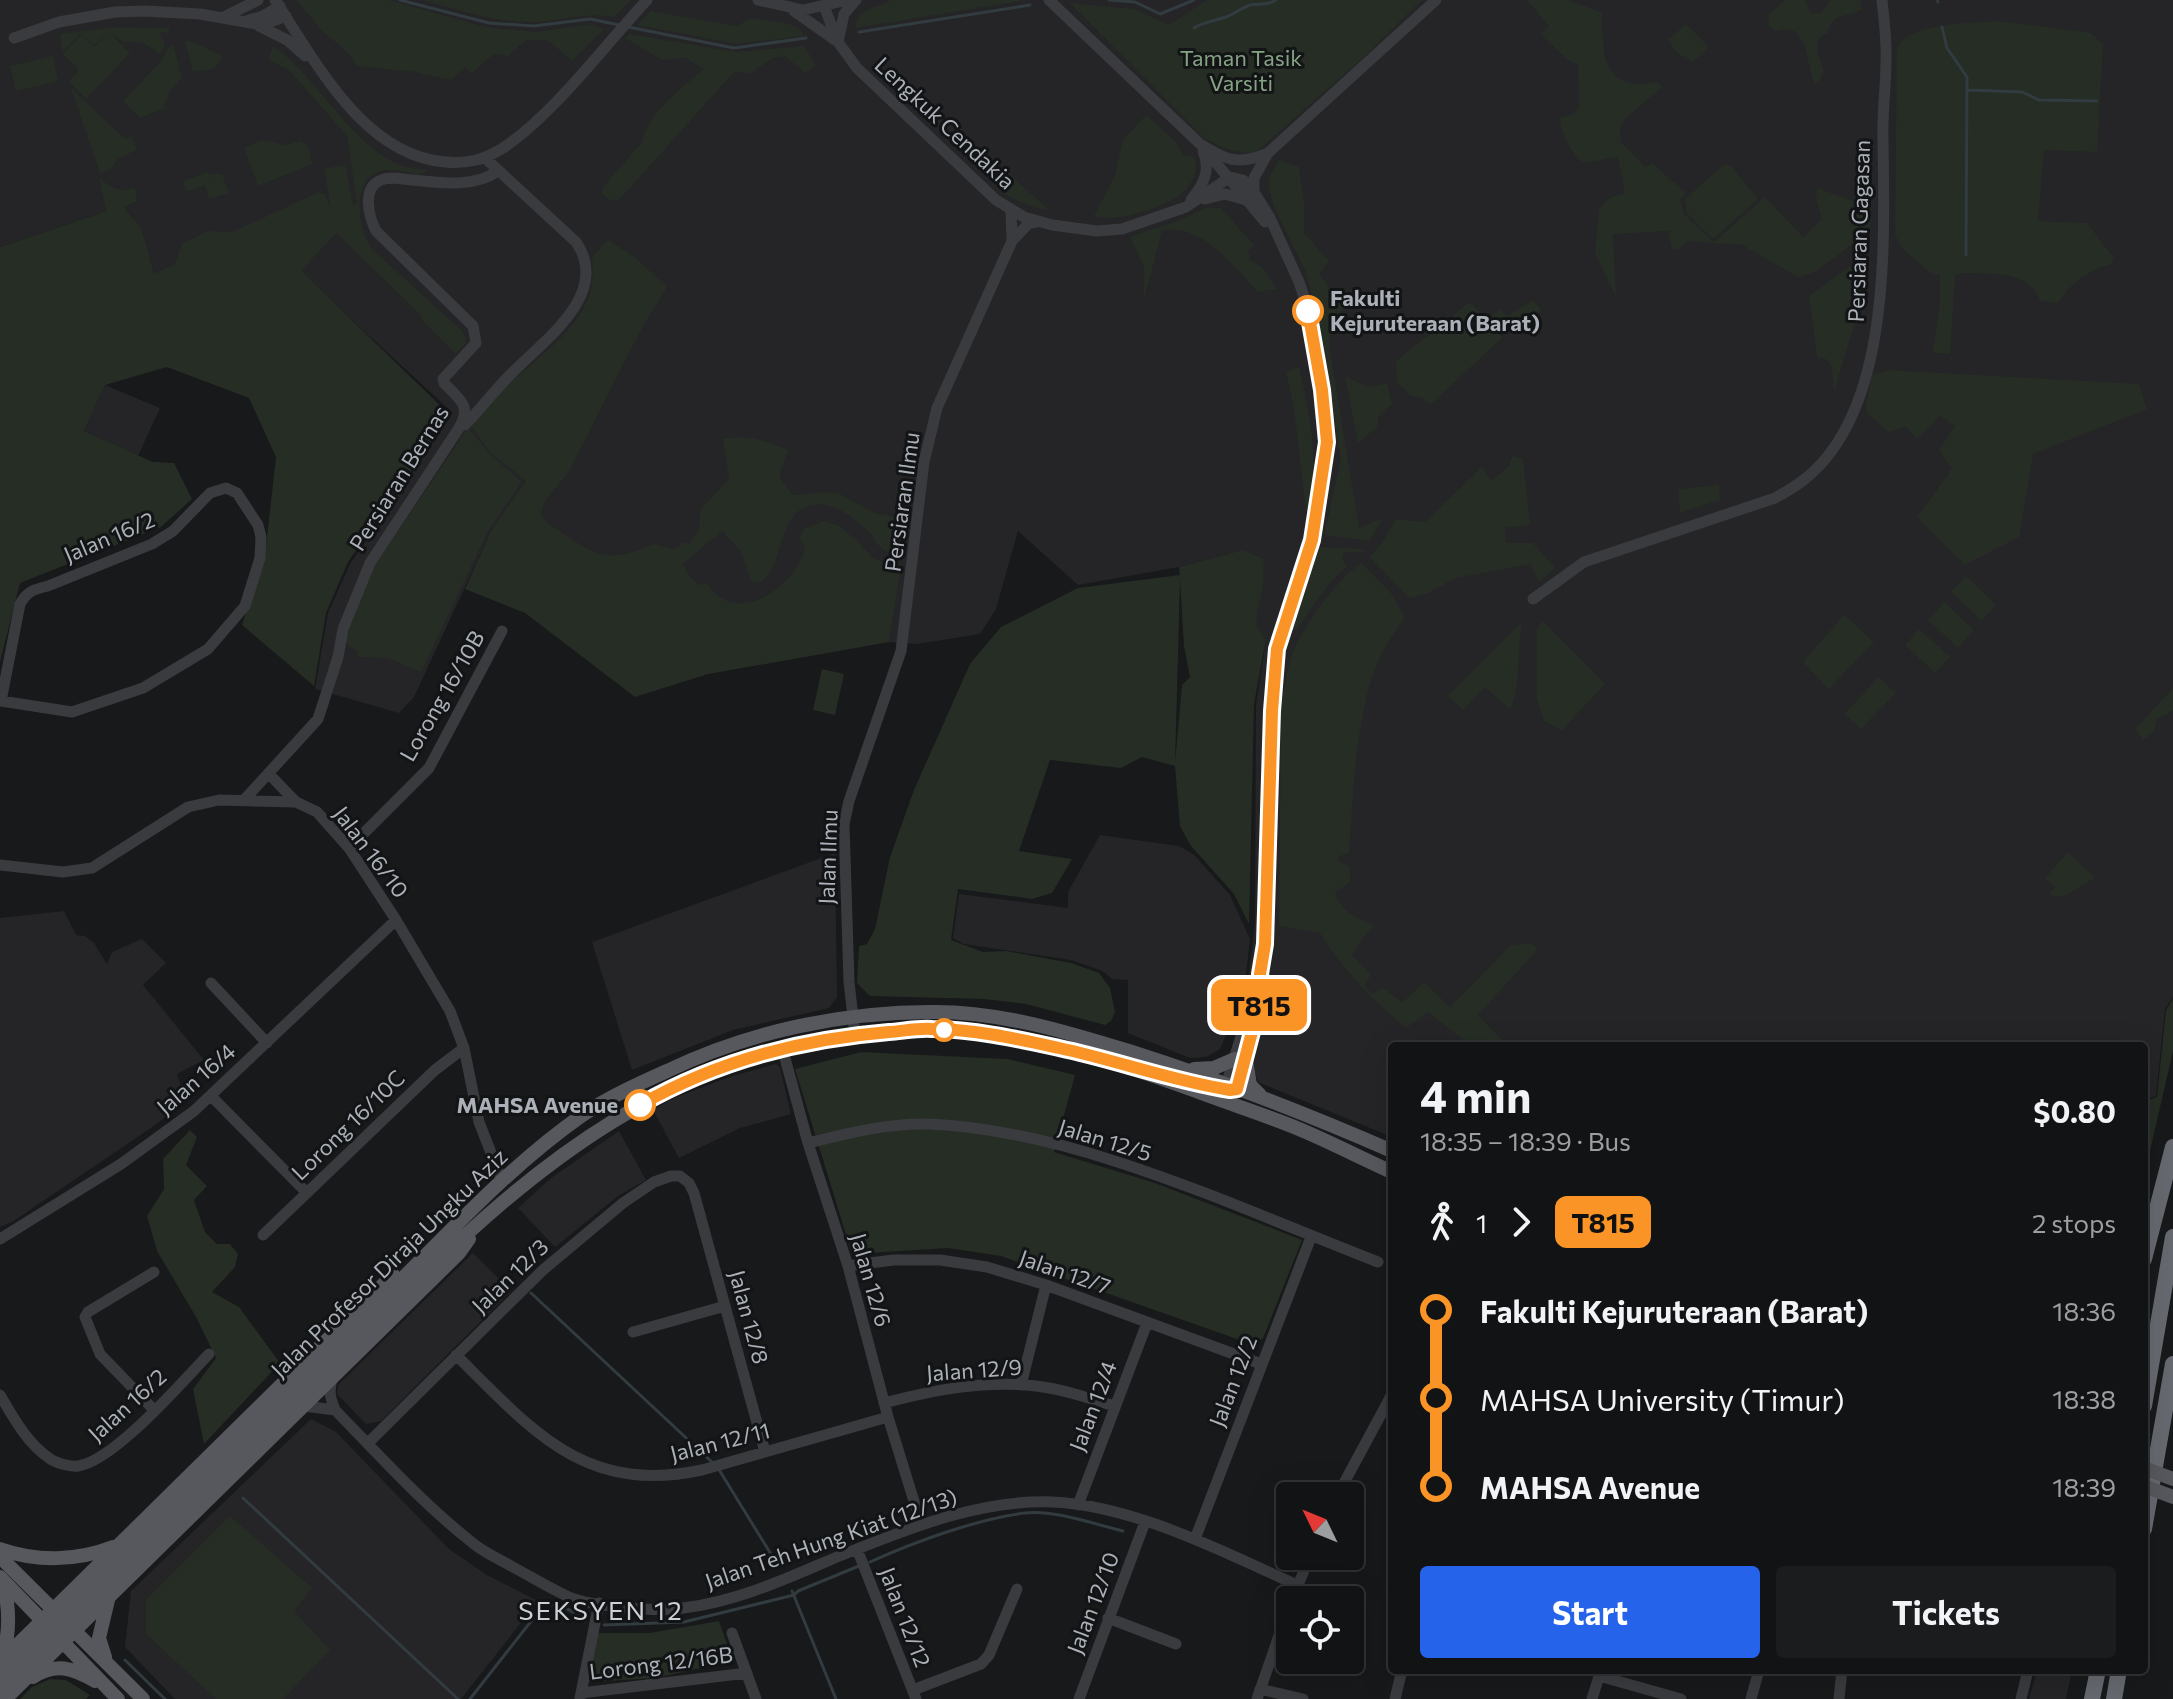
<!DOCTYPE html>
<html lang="en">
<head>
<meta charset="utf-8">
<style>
	body { margin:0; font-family:Commissioner,sans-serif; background:#1b1c1d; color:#f1f3f6; height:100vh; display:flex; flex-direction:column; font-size:30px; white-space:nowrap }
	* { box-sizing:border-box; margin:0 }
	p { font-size:26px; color:#9c9ea0 }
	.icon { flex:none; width:44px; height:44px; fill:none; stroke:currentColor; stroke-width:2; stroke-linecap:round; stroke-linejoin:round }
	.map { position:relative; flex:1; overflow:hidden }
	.details { position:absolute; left:1388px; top:1042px; width:760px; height:632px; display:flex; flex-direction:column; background:#121314; border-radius:8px; box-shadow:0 8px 32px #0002,0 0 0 2px #313234 }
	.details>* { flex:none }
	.badge { padding:0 16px; border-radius:12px; font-size:28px; line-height:52px }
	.needle { width:52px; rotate:313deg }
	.fabs { position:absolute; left:1276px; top:1482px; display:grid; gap:16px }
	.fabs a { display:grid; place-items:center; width:88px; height:88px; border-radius:8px; background:#121314; box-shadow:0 8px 32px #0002,0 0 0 2px #313234; font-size:40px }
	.map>.badge { position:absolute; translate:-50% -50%; box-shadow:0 0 0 4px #fff }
	.legs { display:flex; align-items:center; gap:12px; height:88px; padding:0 32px; font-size:26px }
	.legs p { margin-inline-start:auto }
	.overview { display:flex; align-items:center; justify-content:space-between; height:136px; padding:0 32px }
	h1 { font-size:44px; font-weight:700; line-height:60px }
	.cta { display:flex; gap:16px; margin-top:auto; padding:16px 32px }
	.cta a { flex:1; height:92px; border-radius:8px; background:#2563eb; color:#fff; font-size:32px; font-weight:700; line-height:92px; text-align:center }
	.cta a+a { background:#1b1c1d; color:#f1f3f6 }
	ul { padding:0 32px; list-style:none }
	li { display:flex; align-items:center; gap:28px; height:88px; font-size:30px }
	li i { display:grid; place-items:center; width:12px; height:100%; margin:0 10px; background:currentColor }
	li i::after { content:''; width:20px; height:20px; margin:-10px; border:6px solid; border-radius:50%; background:#121314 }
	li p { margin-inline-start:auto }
	li:first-child i { background:linear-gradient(#0000 50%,currentColor 0) }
	li:last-child i { background:linear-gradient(currentColor 50%,#0000 0) }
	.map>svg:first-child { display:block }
</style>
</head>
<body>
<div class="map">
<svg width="2173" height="1699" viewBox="0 0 2173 1699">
	<rect width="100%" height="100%" fill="#18191a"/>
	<path fill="#252527" d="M0,0H2173V997L2165,1009L2156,1096L2145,1100L2144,1106V1046H1392V1137L1258,1082L1252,1063L1267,992L1247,987L1255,925L1256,705L1266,639L1257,631L1255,618L1263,586L1242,550L1179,567L1078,585L1018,531L996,609L980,634L917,644L889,642L708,674L490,533L414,697L399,713L315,689L328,613L350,564L453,413L254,230L154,273L142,229L100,177L106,211L0,247Z
		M105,385L160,408L138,456L84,431Z
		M1100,835L1179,846L1194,855L1230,895L1250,939L1246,975H1230L1220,1012L1233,1019L1220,1049L1206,1057L1190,1058L1128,1033V980L1112,979L1103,971L1071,960L964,944L953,938L959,894L1068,908V892Z
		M835,853L837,997L829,1008L733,1030L632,1070L592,942Z
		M64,911L76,935L85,936L94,943L107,964L112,952L142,939L166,963L143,985L204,1060L177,1074L186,1101L148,1130L12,1222L0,1227V918Z
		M776,1064L780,1068L791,1114L740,1128L679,1158L653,1110L672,1099L729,1077Z
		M619,1131L646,1180L618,1196L555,1247L518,1208L551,1178Z
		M473,1253L511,1291L381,1421L366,1424L337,1394L338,1385Z
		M311,1419L336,1432L449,1549L487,1575L538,1601L461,1699H175L125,1647L131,1591Z
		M2037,1670H2072L2066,1699H2029Z"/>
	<path fill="#252d25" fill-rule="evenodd" d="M297,0H388L486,27L535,32L591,24L604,29L572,61L548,40H526L508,56L495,53L471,74L465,67L451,80L415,72L358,66L345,50L321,30Z
		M422,0H631L614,17C584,12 563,21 533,22C495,23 459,10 422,0Z
		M891,0H1027L856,28C854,9 877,8 891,0Z
		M1207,0H1422L1365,56L1255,153C1234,153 1222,148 1204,138L1070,3L1134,9L1169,25Z
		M1527,0H1568L1603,13C1600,25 1603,33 1604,45C1604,77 1626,89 1656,82L1663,86L1626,118L1620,127L1621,142L1645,167L1652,163L1686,193L1680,200L1684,214L1714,242L1765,197L1803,237L1822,219L1816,199L1817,188L1870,207V226L1867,233L1817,271L1798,277L1742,245L1686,241L1679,250L1672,249L1668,231L1613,234L1616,297L1595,253L1599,210L1609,198L1625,193L1618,157L1584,163C1571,153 1561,135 1560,118L1574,114L1579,107L1578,64L1568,60L1541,35L1549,26Z
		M1785,0H1805L1811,13H1821L1831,0H1860L1862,9C1845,21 1836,8 1827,33C1810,41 1820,57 1824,72L1819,81L1814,85L1805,47L1796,32L1786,29L1776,31L1769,26L1768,15Z
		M651,11L736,26L752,18L786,23L797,27L805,36L737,44L637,25Z
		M1999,21L2091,33L2103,44L2097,152L2044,150L2038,221L2087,223L2114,258L2111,264C2088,270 2071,283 2058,303L2040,301C2029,269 1990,275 1962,273L1955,275L1950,354L1933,353L1940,303V275H1934C1920,264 1901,252 1895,234L1897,47C1912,22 1971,23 1999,21Z
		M1686,24L1709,47L1692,63L1688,58L1678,54L1668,40Z
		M117,27L169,28V31L159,33L165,45L160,54L143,43L122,41L110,33L130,53L86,99L69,82L79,70L63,54L81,35L94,47L108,33L94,45L80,34L63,52L60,34Z
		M629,34L737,52L804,46L816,65L805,73L785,56L773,58L749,74L735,71L620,199C611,202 607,199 602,193L603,187L643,141C645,115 685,85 704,69L686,58L662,60L625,38Z
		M189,40L223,56L214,69L193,72L185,42Z
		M173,44L182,78L169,92L167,101L164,104L165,108L140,118L123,101L161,61L170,45Z
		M273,46C318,77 348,141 396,163C406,168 417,169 427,170L420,175C409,173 393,168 381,171C350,179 358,229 372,249L462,331L466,338L465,344L456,354L422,320L421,315L336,233L301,271L450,415L348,562L326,613L314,686L242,625L266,546L276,457L249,398L167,367L105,385L84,431L153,462L174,463L192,499L161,527L20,583L0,662V247L106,211L99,176C110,189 119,192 135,188L137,201L124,207L142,229L154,273L175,264L182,244L208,231L232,232L319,192L325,194L331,209L324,169L345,165L353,205L357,204L347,136L289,70L268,59Z
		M53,56L58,81L16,91L10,66Z
		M71,88L125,139L132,136L137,150L119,158L112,168L100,173Z
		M1146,115L1173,139L1184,155L1195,157C1197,169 1196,177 1188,187C1174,206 1116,224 1094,216L1115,175L1123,140Z
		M261,140L286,145L301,141L308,146L312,164L258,186L244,148Z
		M1279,160L1299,167L1304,203V233L1329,261L1319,274L1345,306C1332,322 1329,332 1330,352L1359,528L1383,518L1370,541L1324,535L1341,459L1314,302L1305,270L1275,209L1268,187L1270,175Z
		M997,163L1049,210C1027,207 1009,199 993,183L996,176Z
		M1723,165H1730L1758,199L1713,239L1687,213L1685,199Z
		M208,172L212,183L210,174H222L229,193L209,199L205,185L187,192L183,181Z
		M1205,208H1221L1254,245L1248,251L1250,260L1263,268L1277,289L1258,292C1235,268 1201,222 1162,231L1144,300V266L1130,237L1181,220Z
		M608,240L636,258L667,287C629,345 603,408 570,469C561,486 543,495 541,515L546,522C590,550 601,568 654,544L673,549L685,542L689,544L699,529L700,510L729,479L723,439C750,434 763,441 788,450L779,477L793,495L825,492L840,494L874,513L907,519L902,557C895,554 885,552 880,547C875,542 873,536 868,531C858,521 840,507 826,505C771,498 789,573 757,583L751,580L740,550L722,531L683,564L689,576L699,585L707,583C735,630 798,586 805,546L799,538L804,529L824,521L839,526L855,539L874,559L901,565L889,642L708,674L635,697L525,613L465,589L490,533L526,481L490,452L471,426C481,415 490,404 500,393C528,364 570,339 587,301C593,288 593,272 592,257Z
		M1864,256L1856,319L1834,391L1832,367L1826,359L1817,357L1809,296Z
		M1533,300L1542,311L1525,314L1498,333L1502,338L1430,405L1421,397L1411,396L1397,382L1396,361L1470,302L1486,320L1500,309L1507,316Z
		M1299,366C1312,426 1319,458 1308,520C1299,471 1299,420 1286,372Z
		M1888,370L2139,384L2147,409L2033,454L2019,537L1965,565L1917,517L1952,469L1939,450L1955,426L1940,416L1917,439L1906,427L1888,432L1865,411L1872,375Z
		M1345,376L1368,387L1387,383L1392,404L1379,416L1377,427L1358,443Z
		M468,428L490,454L522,482L488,531L421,672L388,658L357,657L358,652L348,645L345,639L367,577Z
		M1512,456L1523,459L1530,525L1505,528L1506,543H1533L1555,568L1539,582L1530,564L1456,578L1428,593L1409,598L1370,557L1382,543L1396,519L1425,522L1482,467L1491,481L1509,466Z
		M1719,485L1720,500L1680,513L1678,489Z
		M1319,547L1365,549L1363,553L1344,552L1342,559L1347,566L1328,585L1297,629L1291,631Z
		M1242,550L1264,559C1263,568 1264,577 1263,585C1261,606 1248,623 1266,639L1254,704L1249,924L1234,894L1191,846L1180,826L1175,766L1142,757L1121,768L1050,760L1019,851L1072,859L1052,893L1032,899L958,889L951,940L983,952L1006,951L1071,963L1099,973L1110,988L1115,1012L1111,1021L1105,1025L1026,1004L984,999L870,996L857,983L859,946L867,944L875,929L890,857L914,790L970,664L1001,627L1078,588L1180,575L1179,567ZM1180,580L1184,646L1190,677L1182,685L1175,763Z
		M1361,563L1391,593L1405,617C1396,630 1386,644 1379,659C1356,710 1353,796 1349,853L1337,857L1340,862L1350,867V882L1335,893C1341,912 1358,918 1374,926L1362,939L1352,955L1371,975L1364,986L1373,994L1382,987L1402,1003L1424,982L1450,1007L1511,945L1532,943L1538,949L1478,1015L1501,1039L1502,1046H1471L1428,1012L1406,1028C1370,997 1346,973 1320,933L1279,926L1281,708C1284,690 1286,670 1293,653C1304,624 1336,581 1361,563Z
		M1966,576L1996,605L1982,621L1951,592Z
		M1944,602L1974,630L1958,648L1928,620Z
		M1844,615L1874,642L1829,689L1803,662Z
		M1522,621C1517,645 1521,692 1510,709L1485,687L1463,710L1448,696Z
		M1543,621L1605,684L1562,730L1544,721L1537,699V628Z
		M1919,629L1950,657L1935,673L1905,645Z
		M822,669L844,674L835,715L813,710Z
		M1879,677L1896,693L1861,729L1844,714Z
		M2173,688V711L2157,719L2154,731L2143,740L2135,729Z
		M2068,852L2095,878L2066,895L2054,897L2049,893L2055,887L2045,878Z
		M2173,999V1051L2144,1177L2146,1101L2157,1097L2166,1010Z
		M861,1052L1007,1059L1075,1075L1054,1152L1155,1183L1302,1240L1263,1338L1254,1345L1001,1256L948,1248L852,1254L795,1069Z
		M190,1130L197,1137L186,1165L207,1186L194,1200L205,1232L217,1244H230L238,1254L235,1267L212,1292L239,1307L280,1363L204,1444L193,1389L216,1358L196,1317L157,1251L147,1216L164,1189L163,1159Z
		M230,1516L312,1588L294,1611L330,1650L283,1699H216L146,1634V1600Z
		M719,1621L733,1661L655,1678L588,1682L596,1633H650Z
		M50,1679L66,1680L90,1695L86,1699H20L32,1687Z"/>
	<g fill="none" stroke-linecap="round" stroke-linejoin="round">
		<path stroke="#313b40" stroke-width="3" d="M400,0L489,23L534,26L590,19L620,25
			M1109,0L1135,2L1160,14L1194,0
			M1937,0L1938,2
			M628,27L734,48L806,38
			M1942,27L1947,48L1967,77L1966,255
			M1194,28C1205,21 1215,21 1226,17C1235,14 1241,8 1250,5C1260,3 1267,6 1276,0
			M859,32L1030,5
			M1968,90L2022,92L2039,100L2097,101
			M531,1293L713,1463
			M718,1468L774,1559
			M243,1498L458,1699
			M870,1562C914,1542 977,1519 1025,1513C1057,1510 1093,1524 1123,1531
			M792,1591L836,1699
			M604,1625L684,1622L794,1595L798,1591L859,1566
			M125,1660L165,1699
			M470,1699L543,1606C558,1602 574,1611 585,1621"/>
		<path stroke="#3a3b3f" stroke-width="11" d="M275,0C316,62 363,155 445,162C467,164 484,160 503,148C553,115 605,45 647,0
			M758,0L803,10L848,0
			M1049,0L1199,143C1225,160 1238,166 1268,153L1436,0
			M824,6L838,42L857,68L996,200L1024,217L1052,225L1097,231L1122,229L1186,207L1230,177L1243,180L1254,192
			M794,11L835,40
			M224,17L258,0
			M246,21L263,16L280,6
			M259,26L287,40L305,56
			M14,38L59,22L115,12L144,11L200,14L262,25L286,16
			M838,42L844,14L856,0
			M1207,152L1265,222
			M1205,199L1225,194L1246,200
			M1191,200C1204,184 1211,170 1203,151
			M1011,211L1012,241L1028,224L1037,222
			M465,425C481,408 495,390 511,374C543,341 612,294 576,242L485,158
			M226,488L237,493L258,525L261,537L260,558L245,606L208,649L143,688L72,712L1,701L20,604C27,591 35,589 48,586L152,544L173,531L210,493Z
			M1533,599L1584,562L1775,498C1784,493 1793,488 1801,482C1893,414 1884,241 1883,139C1882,113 1886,87 1886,61C1887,41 1884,20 1882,0
			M269,774L296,802
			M244,800L318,719L338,657L343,629L370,563L459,428C472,405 460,400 444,383L443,379L476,343L473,326L376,231C369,217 361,188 381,180C390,176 402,179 412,180C440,183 474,188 498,171
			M349,848L429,768L502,631
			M0,865L63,872L92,868L188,807L219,800L296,802L317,812L349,848L396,920L450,1011L464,1048L479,1122L502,1181
			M211,983L267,1043
			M855,1035L849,982L844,824L849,801L901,651L924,462L937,408L1012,241
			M782,1047L808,1143L848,1266L888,1417L921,1524
			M1226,1085L1260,974L1265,944L1272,711L1277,649L1312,540L1327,442L1322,390L1308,309L1299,282L1270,218L1254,192V178L1268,153
			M1237,1089L1262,992L1260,975
			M211,1096L307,1193
			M808,1143C846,1134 887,1123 927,1124C1075,1129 1240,1209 1378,1262
			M263,1235L435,1070L464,1048
			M0,1239L121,1164L194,1111L396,920
			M848,1266L893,1260H940L987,1267L1046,1285L1261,1364
			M633,1332L725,1306
			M456,1355C532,1430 584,1495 702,1470L888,1417
			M333,1377C328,1390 330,1397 335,1410C380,1456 424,1505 474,1544C485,1553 499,1559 511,1566C530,1576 549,1588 569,1597C594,1607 656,1612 683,1608C736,1602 788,1578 837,1557C905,1530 978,1499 1052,1502C1133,1505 1224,1552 1297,1585
			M1021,1385L1046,1285
			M0,1395C13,1417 27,1443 49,1458C55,1463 70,1467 78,1466C114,1461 182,1382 209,1354
			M884,1403C934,1390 984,1380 1036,1386C1062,1389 1089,1398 1114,1406
			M304,1406L335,1410
			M154,1410L100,1354L85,1317L88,1312L154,1272
			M368,1443L543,1270L623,1203L654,1182L671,1176H680L689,1183L694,1193L765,1452
			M1337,1496L1392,1394
			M1078,1505L1147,1323
			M1195,1539L1311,1237
			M857,1549L916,1699
			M1292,1600L1310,1556
			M1108,1618L1176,1644
			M732,1633L756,1699
			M1599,1676L1681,1699
			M1260,1689L1303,1699
			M913,1690L981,1664L989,1655L1017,1589
			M581,1693L747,1673
			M580,1698L599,1603
			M1079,1699L1145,1522
			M1257,1699L1290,1604
			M1395,1699L1402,1670
			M1592,1699L1601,1670
			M1751,1699L1759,1670
			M1839,1699L1842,1670
			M2021,1699L2028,1670"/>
		<path stroke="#56585e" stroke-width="14" d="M1246,1060L1250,1085L1260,1095
			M1194,1069L1214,1068L1235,1059
			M389,1292C451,1231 510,1166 581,1116C607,1098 638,1084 667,1071C748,1032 841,1012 931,1012C999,1011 1067,1032 1132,1052C1220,1080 1307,1114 1392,1151
			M398,1300C537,1161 675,1050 878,1033C896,1032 915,1028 933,1029C1023,1031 1112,1060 1196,1091C1230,1104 1265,1115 1299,1129C1330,1142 1361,1158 1392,1172
			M0,1549C37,1562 77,1561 113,1547
			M0,1557L143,1699
			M0,1577L118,1699
			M105,1657L99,1638L109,1596
			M2,1660C10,1634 10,1608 3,1582
			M0,1662L393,1275
			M33,1677C55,1662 73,1668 95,1681
			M5,1699L459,1253L469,1239"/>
		<path stroke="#666a70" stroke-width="16" d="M2144,1259L2173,1147
			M2144,1406L2173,1237
			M2144,1529L2173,1364
			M2092,1699L2098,1670
			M2114,1699L2119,1670"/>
		<path stroke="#56585e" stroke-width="14" d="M2144,1468L2173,1479
			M2144,1486L2173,1497
			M0,1674L389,1292
			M0,1691L398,1300"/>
	</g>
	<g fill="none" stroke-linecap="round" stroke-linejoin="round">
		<g stroke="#fff" stroke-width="18">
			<path id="line-1" d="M640,1105C717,1061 802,1039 889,1032C903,1031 918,1028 932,1029C974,1029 1018,1039 1059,1048C1116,1060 1172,1081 1230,1090L1237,1089L1263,990L1260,974L1265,944L1272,711L1277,649L1312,540L1327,442L1322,390L1308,311"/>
		</g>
		<use href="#line-1" stroke="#fa9426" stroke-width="12"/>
	</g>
	<g fill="#fff" stroke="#fa9426" stroke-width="4">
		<circle cx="1308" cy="311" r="14"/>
		<circle cx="944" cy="1030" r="10"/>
		<circle cx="640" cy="1105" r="14"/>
	</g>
	<g text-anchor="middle" stroke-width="6" stroke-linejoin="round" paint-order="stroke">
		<g font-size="22" fill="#85a384" stroke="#131415">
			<text x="1241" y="66">Taman Tasik<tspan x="1241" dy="25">Varsiti</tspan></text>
		</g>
		<g font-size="22" fill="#acb1b9" stroke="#131415">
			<text transform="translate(945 123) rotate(43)" y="8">Lengkuk Cendakia</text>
			<text transform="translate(1859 231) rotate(-88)" y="8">Persiaran Gagasan</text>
			<text transform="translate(399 478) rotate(-58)" y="8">Persiaran Bernas</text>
			<text transform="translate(902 502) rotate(-82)" y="8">Persiaran Ilmu</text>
			<text transform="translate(109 537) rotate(-23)" y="8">Jalan 16/2</text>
			<text transform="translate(442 696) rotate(-60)" y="8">Lorong 16/10B</text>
			<text transform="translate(371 852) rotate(53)" y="8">Jalan 16/10</text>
			<text transform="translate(828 857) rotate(-88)" y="8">Jalan Ilmu</text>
			<text transform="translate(196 1079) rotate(-41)" y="8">Jalan 16/4</text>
			<text transform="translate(348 1125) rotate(-44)" y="8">Lorong 16/10C</text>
			<text transform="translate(1105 1140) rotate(17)" y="8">Jalan 12/5</text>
			<text transform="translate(389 1263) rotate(-44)" y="8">Jalan Profesor Diraja Ungku Aziz</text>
			<text transform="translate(1065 1272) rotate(19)" y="8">Jalan 12/7</text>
			<text transform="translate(510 1276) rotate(-44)" y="8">Jalan 12/3</text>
			<text transform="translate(871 1280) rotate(74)" y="8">Jalan 12/6</text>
			<text transform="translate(749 1317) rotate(75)" y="8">Jalan 12/8</text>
			<text transform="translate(974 1370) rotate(-4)" y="8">Jalan 12/9</text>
			<text transform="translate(1233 1381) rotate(-69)" y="8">Jalan 12/2</text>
			<text transform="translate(127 1405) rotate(-42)" y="8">Jalan 16/2</text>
			<text transform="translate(1093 1406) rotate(-69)" y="8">Jalan 12/4</text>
			<text transform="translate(720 1442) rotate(-14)" y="8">Jalan 12/11</text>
			<text transform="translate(831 1539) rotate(-19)" y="8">Jalan Teh Hung Kiat (12/13)</text>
			<text transform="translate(1093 1603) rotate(-69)" y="8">Jalan 12/10</text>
			<text transform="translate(905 1617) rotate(69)" y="8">Jalan 12/12</text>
			<text transform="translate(661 1663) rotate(-7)" y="8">Lorong 12/16B</text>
		</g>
		<g font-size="22" font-weight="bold" fill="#acb1b9" stroke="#131415" text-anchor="start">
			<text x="1330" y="306">Fakulti<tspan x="1330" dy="25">Kejuruteraan (Barat)</tspan></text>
			<text x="618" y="1113" text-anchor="end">MAHSA Avenue</text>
		</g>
		<g font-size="26" letter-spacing="2" fill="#ccd0d5" stroke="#131415">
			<text x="601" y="1620">SEKSYEN 12</text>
		</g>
	</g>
</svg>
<div class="fabs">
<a><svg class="needle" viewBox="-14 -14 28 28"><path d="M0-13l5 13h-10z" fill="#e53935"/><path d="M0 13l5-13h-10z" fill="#9c9ea0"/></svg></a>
<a><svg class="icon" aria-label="locate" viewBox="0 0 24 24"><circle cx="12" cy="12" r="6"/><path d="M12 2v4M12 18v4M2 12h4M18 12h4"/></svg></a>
</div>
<b class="badge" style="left:1259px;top:1005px;background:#fa9426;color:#111">T815</b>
<section class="details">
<div class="overview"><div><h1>4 min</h1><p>18:35 – 18:39 · Bus</p></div><b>$0.80</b></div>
<div class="legs"><svg class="icon" aria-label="walk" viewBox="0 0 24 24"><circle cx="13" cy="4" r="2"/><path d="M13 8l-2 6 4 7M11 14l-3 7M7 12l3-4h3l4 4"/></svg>1<svg class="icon" aria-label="forward" viewBox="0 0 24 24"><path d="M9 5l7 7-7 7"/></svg><b class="badge" style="background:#fa9426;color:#111">T815</b><p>2 stops</p></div>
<ul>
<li><i style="color:#fa9426"></i><b>Fakulti Kejuruteraan (Barat)</b><p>18:36</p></li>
<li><i style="color:#fa9426"></i><span>MAHSA University (Timur)</span><p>18:38</p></li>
<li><i style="color:#fa9426"></i><b>MAHSA Avenue</b><p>18:39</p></li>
</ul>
<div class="cta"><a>Start</a><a>Tickets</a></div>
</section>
</div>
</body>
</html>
